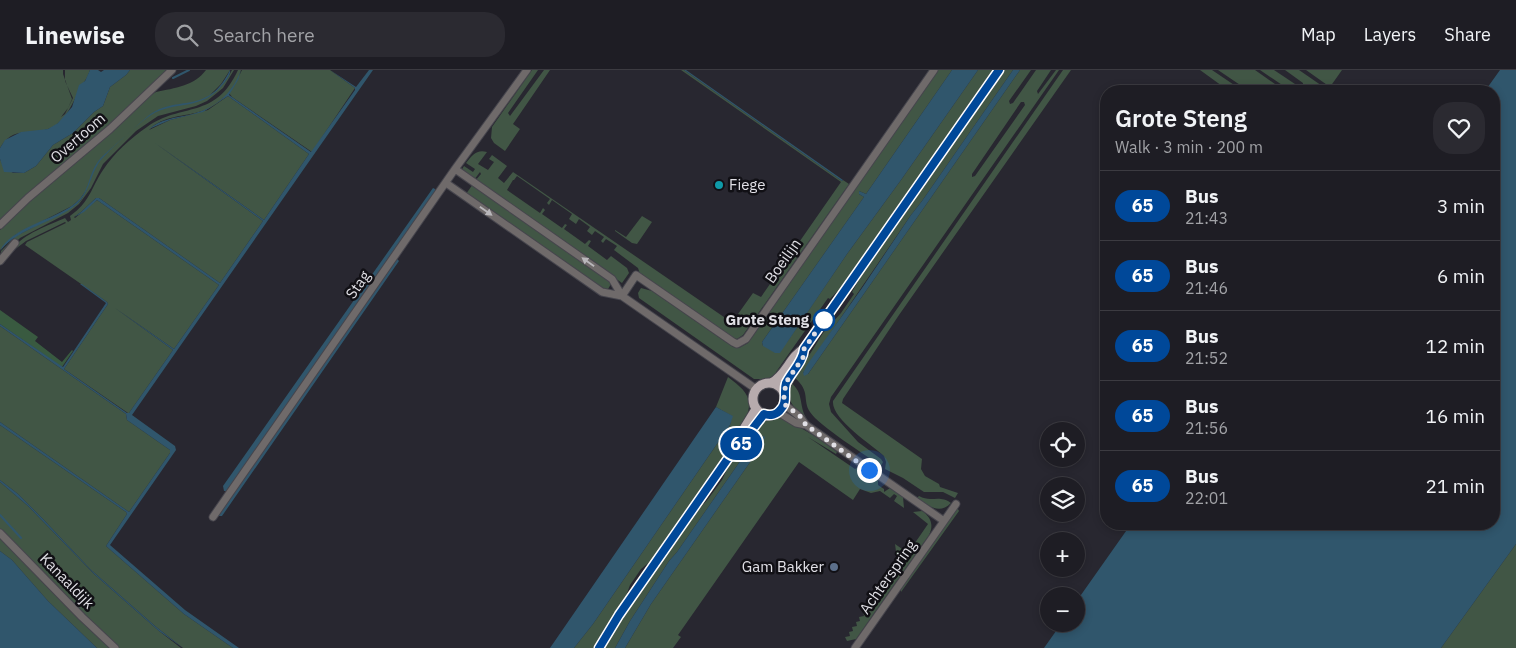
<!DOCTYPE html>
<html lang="en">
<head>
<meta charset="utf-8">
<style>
	body { margin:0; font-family:"IBM Plex Sans",sans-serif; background:#2b2a31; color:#f1f3f6; height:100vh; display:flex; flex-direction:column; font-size:19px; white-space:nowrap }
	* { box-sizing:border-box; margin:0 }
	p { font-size:16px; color:#a1a2a6 }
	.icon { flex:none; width:28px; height:28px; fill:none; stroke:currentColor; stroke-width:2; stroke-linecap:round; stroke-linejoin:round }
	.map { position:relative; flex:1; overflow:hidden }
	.sheet { position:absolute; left:1100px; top:15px; width:400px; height:445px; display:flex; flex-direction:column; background:#1e1d24; border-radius:20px; box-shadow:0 2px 8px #0003,0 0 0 1px #3c3b41 }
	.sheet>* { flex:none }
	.badge { padding:0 10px; border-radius:16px; font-size:18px; line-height:32px }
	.fabs { position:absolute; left:1040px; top:352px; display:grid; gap:10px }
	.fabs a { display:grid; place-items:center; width:45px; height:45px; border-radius:50%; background:#1e1d24; box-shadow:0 2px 8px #0003,0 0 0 1px #3c3b41; font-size:25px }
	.you { position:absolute; width:25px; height:25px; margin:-12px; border:4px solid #fff; border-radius:50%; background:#1a73e8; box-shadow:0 0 0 8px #1a73e833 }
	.map>.badge { position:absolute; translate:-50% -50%; box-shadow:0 0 0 2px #fff }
	.round { display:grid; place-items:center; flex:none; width:52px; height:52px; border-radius:20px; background:#2b2a31 }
	.overview { display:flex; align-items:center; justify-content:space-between; height:85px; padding:0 15px }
	h1 { font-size:24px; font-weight:600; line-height:38px }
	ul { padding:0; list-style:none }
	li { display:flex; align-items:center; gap:15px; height:70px; padding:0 15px; border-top:1px solid #3c3b41 }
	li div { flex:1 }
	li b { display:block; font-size:19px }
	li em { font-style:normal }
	li .badge { min-width:55px; font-weight:700; text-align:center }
	header { display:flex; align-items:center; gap:30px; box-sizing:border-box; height:70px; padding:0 25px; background:#1e1d24; border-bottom:1px solid #3c3b41 }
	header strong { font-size:24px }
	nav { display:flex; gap:28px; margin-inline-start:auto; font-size:18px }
	.search { width:350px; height:45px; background:#2b2a31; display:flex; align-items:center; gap:12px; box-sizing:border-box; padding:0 18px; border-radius:20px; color:#a1a2a6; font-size:19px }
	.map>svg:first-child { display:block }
</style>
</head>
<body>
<header>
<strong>Linewise</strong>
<div class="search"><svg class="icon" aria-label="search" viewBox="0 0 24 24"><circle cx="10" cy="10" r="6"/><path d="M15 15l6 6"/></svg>Search here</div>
<nav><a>Map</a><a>Layers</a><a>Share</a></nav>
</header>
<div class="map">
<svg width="1516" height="578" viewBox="0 0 1516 578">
	<rect width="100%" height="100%" fill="#282730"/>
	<path fill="#415645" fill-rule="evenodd" d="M0,0H63V4L72,29L68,38L61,47L65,44L73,28L65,11V0H90C88,6 86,9 83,14C73,29 68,52 48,59C29,66 14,55 0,78Z
		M130,0H167L106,59L30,122L0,150V89L3,96L13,103H24L36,96L53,75L73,63L94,42L103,36L110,17L126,5Z
		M206,0H230L221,14L210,25C220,19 227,10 232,0H234L223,18L207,31L196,36L158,46L136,61L103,94L91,118L79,134L68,143L20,168L0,188L1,181L16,166L74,136L81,130L87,119L80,129L72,136L15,165L0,180V160L23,137L104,69L151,25L156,22C175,18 194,16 206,0Z
		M238,0H241L239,6L242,0H330L355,18L312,82L232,27L229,23C222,30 212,38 202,41C184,47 163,45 149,60L170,50L208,40L228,26L309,84L264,150L155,73L263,151L220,213L99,128H96L81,142L74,147L75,148L97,130L219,215L174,279L115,238L173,280L129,343H128L64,299L108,234L107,232L25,175L27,172L66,153L65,152L26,171L14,180V178C21,165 51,154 65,148L68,152L71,150L70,146C90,132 91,118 103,100C114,83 131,68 147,57C182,32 215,50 238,0Z
		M532,0H538L508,43L510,46L544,0H550L513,54L520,59L505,81L494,73L491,68L492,57Z
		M681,0H684L842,111L843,110L849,114L743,265L737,269L733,268L712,254L640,204L638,198L614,180L617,176L606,169L603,173L601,171L604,167L595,161L592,165L587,161L590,157L579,149L576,154L569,149L572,144L552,130L549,135L547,133L550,129L517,106L514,110H513L507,120L540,143L543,138L545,140L542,144L562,158L565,154L567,155L564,159L585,174L589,170L591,171L588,176L607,190L611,186L627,198L629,203L622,213L475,111L481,104L480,102L474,110L461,101L464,96L473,102L475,99L466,93C472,85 477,79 487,82L478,94L488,100L494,92L489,89L492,85L507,96L498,108L504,113L513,102L737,256L743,248L738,244L753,223L761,227L841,112Z
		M937,0H952L866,124L859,121V124L864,127L762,272L763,276L787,272L847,184L901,110L978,0H994L965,39L960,49L847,211L830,229L828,228L776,302L779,304L770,309H754L639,228L638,223L641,218L652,221L733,277L739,278L748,273Z
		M1004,0H1013L922,131L911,145L803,303L808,304L1020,0H1031L1009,31L1010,34L1013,33L1036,0H1051L1037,21L1038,24L1056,0H1059L831,327L829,334L831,342L858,372L881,389L883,392L881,396C866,385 819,356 810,342C802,330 811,322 795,308L823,263L841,243L854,224L852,222L867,196ZM1021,32H1024L1025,35L975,106L972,107V104Z
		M1063,0H1071L899,245L843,329L842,333L922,389L921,399L925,406L939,414L940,417L958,423L955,428L943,422H924L903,408L885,399L886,392L884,386C872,375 831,349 833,331Z
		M1200,0H1212L1243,21H1229Z
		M1218,0H1255L1285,21H1249Z
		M1260,0H1274L1301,18L1303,16V13L1285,0H1299L1328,20L1291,21Z
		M1306,0H1342L1330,17Z
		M473,114L610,210L611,214L608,219L604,220L466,124Z
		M642,146L652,152L637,174L632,173L615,161V160L626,167Z
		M0,256L126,344L127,350L170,380V383L129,442L0,352Z
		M728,307C742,318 754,326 747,345L715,399L652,490L641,499L630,515L626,526L594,578H574L593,554L730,355L732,346L716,337Z
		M790,312C805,323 798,336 807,349C792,336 786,332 790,312Z
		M780,348L789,351L818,368L837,382L836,384L808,367L855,399L859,397L878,410V415L884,419V422L890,418L903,427L904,438L894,431L897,426L894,424L890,428L880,421L871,423L860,419L853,430L799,392L678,565L681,567L673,578H625L651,534L762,375L759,364L677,482L669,491L630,551L615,578H603L619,553L693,446L708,429L722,410L730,393L762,353L768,350Z
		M0,355L126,442L127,444L106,476L184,544L233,578H183L155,556L90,499L43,449L18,424L0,410Z
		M0,412L28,436L94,504L159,561L181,578H118L112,573L0,460Z
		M919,426C931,433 939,424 951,433C939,445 929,436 917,428Z
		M957,437L959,441L901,522V519Z
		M922,441C931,447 934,455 929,465L856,569L847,571L845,567L850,566L849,562L853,561L852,557L857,556L856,552L860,551L859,547L864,546L863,542L867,541L866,537H870V532L874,531L873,527L877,526V522L881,521L880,517L884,516V512H888L887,507H891L890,502H895L894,497L898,496L895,474L908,483L928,454L913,442Z
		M0,465L42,508L40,510L55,525L57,524L113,578H97L48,531L12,490L0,481Z
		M1516,474V578H1441Z"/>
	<path fill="#395a40" d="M0,240L38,267L35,271L62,292L72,280L73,281L62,297L0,254Z"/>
	<path fill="#30566c" d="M90,0H98L101,2L104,0H130L126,5L110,17L103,36L94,42L73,63L53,75L36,96L24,103L4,102L0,89V78L5,70L21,62L48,59L58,53L72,37L79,15L85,11Z
		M230,0C231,3 228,8 225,12C201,43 177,29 151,45C141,51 103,85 98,94C90,107 89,123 77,134C53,154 21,156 0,181C10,158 53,150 73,135C90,123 87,108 97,93C101,86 110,80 116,74C127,65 137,55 148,46C178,23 207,47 230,0Z
		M241,0L238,10L229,25L311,82L355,20V18L330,0L356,17L369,0H373L132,345L175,376L176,380L110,475L185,540L239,578H233L184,544L106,476L127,444L126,442L0,355V352L129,442L170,383V380L127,350L126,344L0,256V254L63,297L106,233L80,214H82L107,232L108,234L64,299L127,343H129L173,280L115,238L174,279L219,215L97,130L84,142L74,147L81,142L96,128H99L220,213L263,151L155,73L264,150L309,84L228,26L203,42L170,50L149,59C161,49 174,48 189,45C214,39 232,25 241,0Z
		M684,0H686L843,110L842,111Z
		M952,0H978L901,110L847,184L780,283H775L763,276L762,272L864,127L859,124V121L866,124Z
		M1013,0H1020L808,304L804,306L803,303L807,295L862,218L911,145L922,131Z
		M1500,0H1516V474L1441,578H1044L1061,554H1076V532L1131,454H1494V21H1485Z
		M433,118L435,119L436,122L228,421H224L223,416Z
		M397,189L399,191L222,446H218V444Z
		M716,337L733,346L730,355L593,554L574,578H550Z
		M759,364L765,367L762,375L651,534L625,578H615L630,551L669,491L677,482Z
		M0,410L18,424L43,449L90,499L155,556L183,578L159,561L94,504L28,436L0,412Z
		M0,481L12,490L48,531L97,578H0Z"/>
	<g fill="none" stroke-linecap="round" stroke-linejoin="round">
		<path stroke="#30566c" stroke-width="2" d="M173,8L189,0
			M0,445L21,468"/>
		<g stroke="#46454d" stroke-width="9">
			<path id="minor" d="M455,99L612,209L622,226L756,319
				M446,113L602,222L622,226
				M0,155L28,128L110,59L172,0
				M0,191L15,173
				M622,226L636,205L733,272L737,274L746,269L934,0
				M784,334L800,347L806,355L944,451
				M778,342L796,353L806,355
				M213,447L455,99L527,0
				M0,463L82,547L115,578
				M855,578L956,434"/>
		</g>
		<g stroke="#46454d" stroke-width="11">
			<path id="major" d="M753 329a16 16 0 1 1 32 0a16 16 0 1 1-32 0Z
				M771,313C786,306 790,286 804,279L999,0
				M784,323C786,306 802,295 804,279
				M736,377L737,370L756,339
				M599,578L619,545L736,377L741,374L764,344"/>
		</g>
		<use href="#minor" stroke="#6f6a6a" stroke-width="7"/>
		<use href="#major" stroke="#b7abad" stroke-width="9"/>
	</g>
	<defs><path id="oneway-solid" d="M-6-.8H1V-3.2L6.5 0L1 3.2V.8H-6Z" transform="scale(1.25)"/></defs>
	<g fill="#b9b7bb">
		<use href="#oneway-solid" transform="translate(486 141) rotate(35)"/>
		<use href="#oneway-solid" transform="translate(588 192) rotate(-145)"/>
	</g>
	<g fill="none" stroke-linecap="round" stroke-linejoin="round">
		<g stroke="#fff" stroke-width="11">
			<path id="line" d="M599,578L619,545L736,377L741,374L764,344C770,346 777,345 781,339C788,332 783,322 786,313C792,301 803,292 804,279L999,0"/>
		</g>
		<use href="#line" stroke="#004899" stroke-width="8"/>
		<path stroke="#e1e0e6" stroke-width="5" stroke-dasharray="0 9" d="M824,250L827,246L804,279V286L787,311L784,323V334L800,346L806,355L869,400"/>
	</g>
	<circle fill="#0f9aa8" stroke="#111015" stroke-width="2" cx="719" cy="115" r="5"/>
	<circle fill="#fff" stroke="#004899" stroke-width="2.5" cx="824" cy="250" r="10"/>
	<circle fill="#5c6f8a" stroke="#111015" stroke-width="2" cx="834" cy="497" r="5"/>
	<g text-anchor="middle" stroke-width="5" stroke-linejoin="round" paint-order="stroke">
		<g font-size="15" fill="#e1e0e6" stroke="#111015">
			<text transform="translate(78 68) rotate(-41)" y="5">Overtoom</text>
			<text transform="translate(783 191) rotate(-55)" y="5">Boeilijn</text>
			<text transform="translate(358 215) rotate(-55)" y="5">Stag</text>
			<text transform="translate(888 507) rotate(-55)" y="5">Achterspring</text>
			<text transform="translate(67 511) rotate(46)" y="5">Kanaaldijk</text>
		</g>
		<g font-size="15" fill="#e1e0e6" stroke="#111015" text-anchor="start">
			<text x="729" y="120">Fiege</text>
			<text x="824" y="502" text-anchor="end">Gam Bakker</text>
		</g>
		<g font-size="15" font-weight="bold" fill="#e1e0e6" stroke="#111015" text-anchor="end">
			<text x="809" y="255">Grote Steng</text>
		</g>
	</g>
</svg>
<div class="fabs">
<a><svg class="icon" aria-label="locate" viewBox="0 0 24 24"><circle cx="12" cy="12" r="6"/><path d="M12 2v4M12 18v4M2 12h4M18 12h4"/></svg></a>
<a><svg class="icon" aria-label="layers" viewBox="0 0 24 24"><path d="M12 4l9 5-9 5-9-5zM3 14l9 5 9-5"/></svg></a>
<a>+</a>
<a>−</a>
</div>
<div class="you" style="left:869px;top:400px"></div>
<b class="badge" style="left:741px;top:374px;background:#004899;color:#fff">65</b>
<section class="sheet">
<div class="overview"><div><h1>Grote Steng</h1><p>Walk · 3 min · 200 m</p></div><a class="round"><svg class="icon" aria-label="heart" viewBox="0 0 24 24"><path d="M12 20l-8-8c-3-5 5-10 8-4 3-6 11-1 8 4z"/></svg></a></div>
<ul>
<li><span class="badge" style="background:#004899;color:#fff">65</span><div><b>Bus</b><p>21:43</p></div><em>3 min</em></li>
<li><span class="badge" style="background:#004899;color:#fff">65</span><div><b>Bus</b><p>21:46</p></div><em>6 min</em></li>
<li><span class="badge" style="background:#004899;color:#fff">65</span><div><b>Bus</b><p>21:52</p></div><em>12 min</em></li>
<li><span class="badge" style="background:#004899;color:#fff">65</span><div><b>Bus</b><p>21:56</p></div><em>16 min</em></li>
<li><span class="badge" style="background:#004899;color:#fff">65</span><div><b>Bus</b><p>22:01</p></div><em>21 min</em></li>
</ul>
</section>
</div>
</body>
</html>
